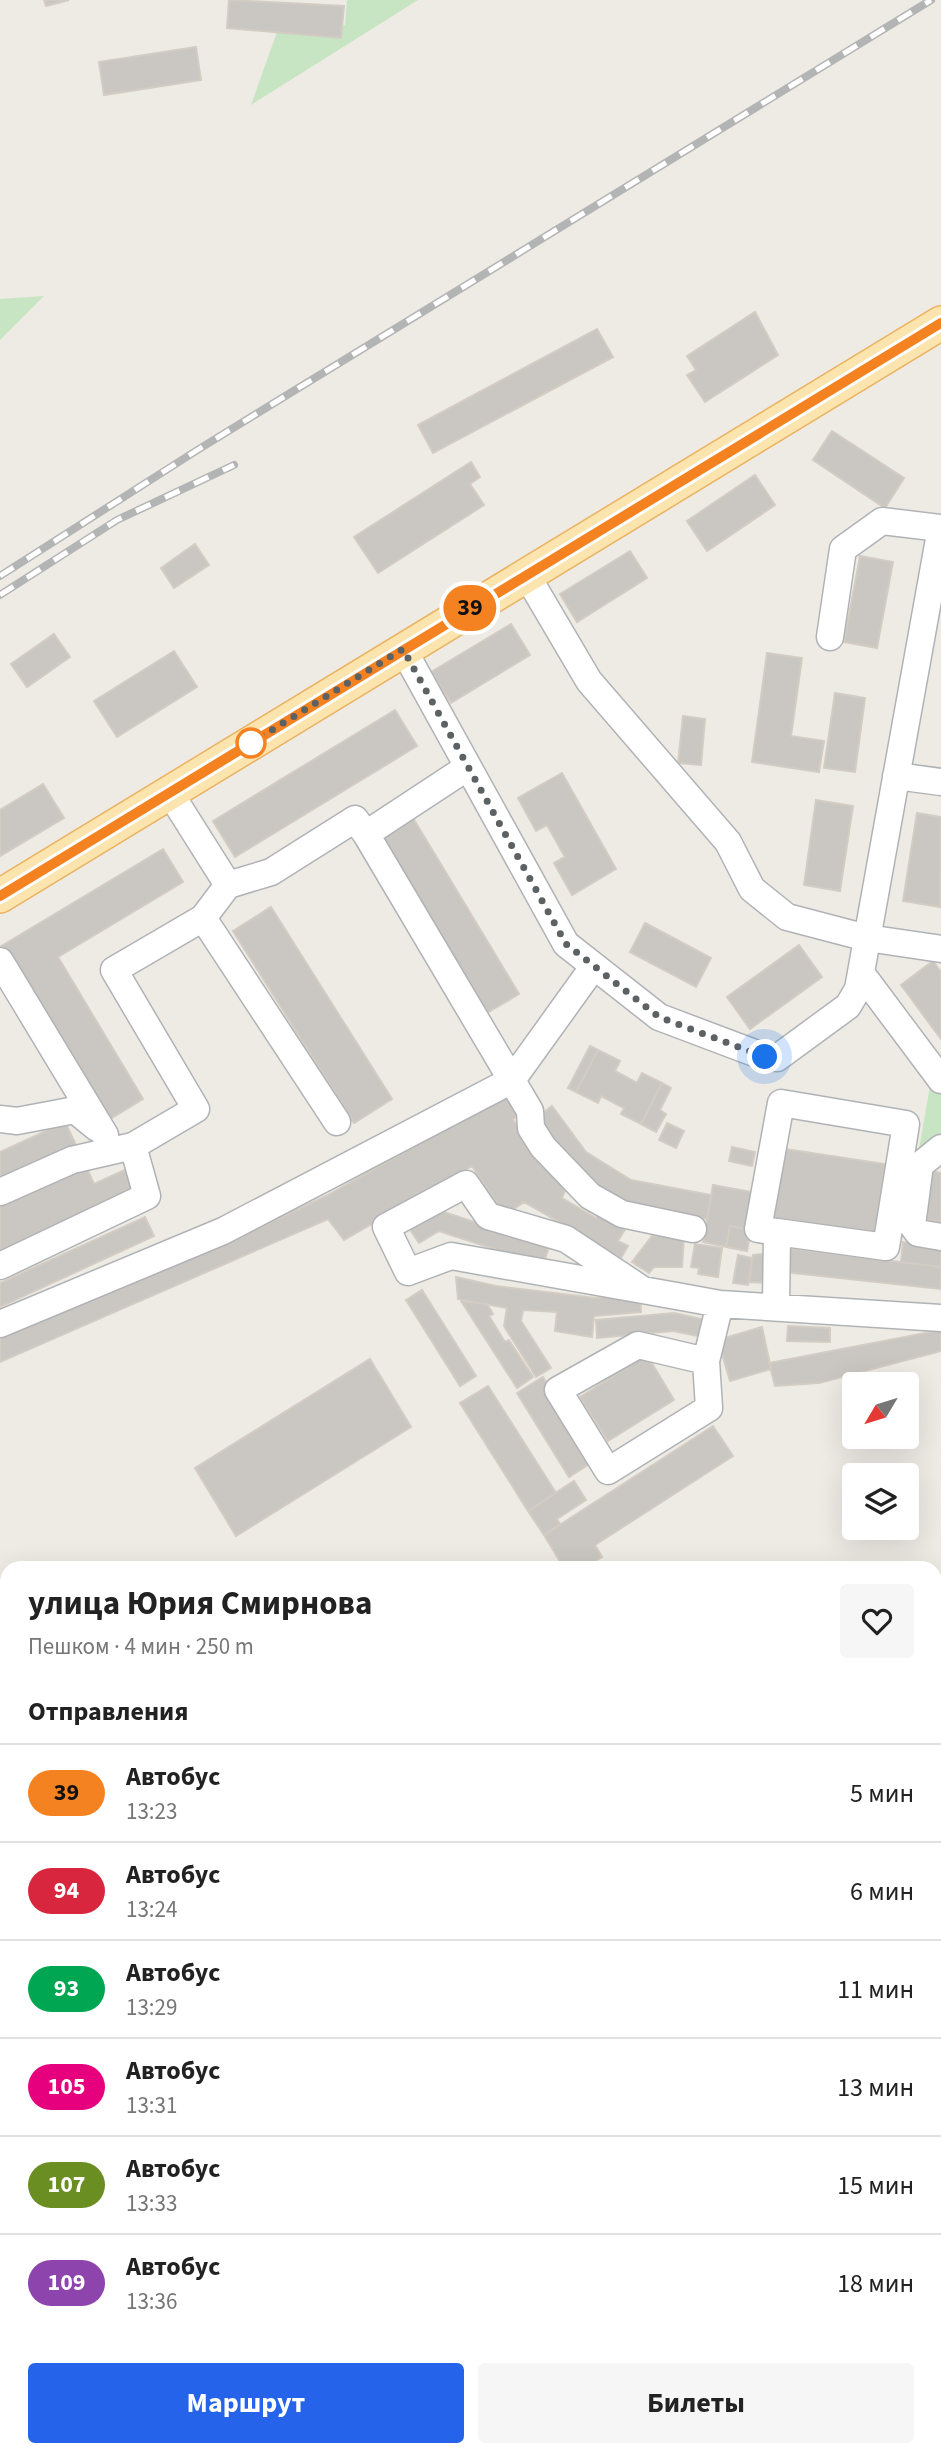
<!DOCTYPE html>
<html lang="ru">
<head>
<meta charset="utf-8">
<style>
	body { margin:0; font-family:"Source Sans 3",sans-serif; background:#f6f6f6; color:#222; height:100vh; display:flex; flex-direction:column; font-size:26px; white-space:nowrap }
	* { box-sizing:border-box; margin:0 }
	p { font-size:23px; color:#767676 }
	.icon { flex:none; width:38px; height:38px; fill:none; stroke:currentColor; stroke-width:2; stroke-linecap:round; stroke-linejoin:round }
	.map { position:relative; flex:1; overflow:hidden }
	.sheet { position:absolute; left:0px; top:1561px; width:942px; height:896px; display:flex; flex-direction:column; background:#fff; border-radius:21px 21px 0 0; box-shadow:0 7px 28px #0002 }
	.sheet>* { flex:none }
	.badge { padding:0 14px; border-radius:23px; font-size:24px; line-height:46px }
	.needle { width:46px; rotate:232deg }
	.controls { position:absolute; left:842px; top:1372px; display:grid; gap:14px }
	.controls a { display:grid; place-items:center; width:77px; height:77px; border-radius:7px; background:#fff; box-shadow:0 7px 28px #0002; font-size:35px }
	.you { position:absolute; width:35px; height:35px; margin:-18px; border:5px solid #fff; border-radius:50%; background:#1a73e8; box-shadow:0 0 0 10px #1a73e833 }
	.map>.badge { position:absolute; translate:-50% -50%; box-shadow:0 0 0 4px #fff }
	h2 { padding:0 28px; font-size:26px; line-height:63px }
	.round { display:grid; place-items:center; flex:none; width:74px; height:74px; border-radius:7px; background:#f6f6f6 }
	.head { display:flex; align-items:center; justify-content:space-between; height:119px; padding:0 28px }
	h1 { font-size:33px; font-weight:700; line-height:52px }
	.cta { display:flex; gap:14px; margin-top:auto; padding:14px 28px }
	.cta a { flex:1; height:80px; border-radius:7px; background:#2563eb; color:#fff; font-size:28px; font-weight:700; line-height:80px; text-align:center }
	.cta a+a { background:#f6f6f6; color:#222 }
	ul { padding:0; list-style:none }
	li { display:flex; align-items:center; gap:21px; height:98px; padding:0 28px; border-top:2px solid #e0e0e0 }
	li div { flex:1 }
	li b { display:block; font-size:26px }
	li em { font-style:normal }
	li .badge { min-width:77px; font-weight:700; text-align:center }
	.map>svg:first-child { display:block }
</style>
</head>
<body>
<div class="map">
<svg width="941" height="2457" viewBox="0 0 941 2457">
	<rect width="100%" height="100%" fill="#eeebe5"/>
	<path fill="#c7e5c2" d="M347,0H418L251,105L277,32L345,25Z
		M44,296L0,340V299Z
		M931,1080L941,1094V1138L918,1155Z"/>
	<path fill="#cac6c2" stroke="#d3ccc3" stroke-width="2" d="M44,0H69L46,6Z
		M229,0L344,6L341,38L227,28Z
		M196,47L201,80L104,95L99,62Z
		M755,312L778,355L705,402L687,375L696,370L687,356Z
		M597,329L613,357L433,453L418,425Z
		M832,431L904,478L885,508L813,460Z
		M471,462L480,477L470,484L484,505L378,573L354,537Z
		M755,475L775,505L707,551L687,521Z
		M195,544L209,565L174,588L161,568Z
		M630,551L647,578L577,622L560,594Z
		M860,556L893,562L877,648L844,642Z
		M511,624L530,655L451,703L431,672Z
		M54,634L70,657L27,687L11,664Z
		M174,651L197,687L117,737L94,701Z
		M767,653L802,658L791,736L824,741L819,772L752,762Z
		M835,693L865,698L855,772L824,768Z
		M395,710L417,746L235,857L213,821Z
		M683,716L705,719L701,765L678,763Z
		M562,773L616,869L572,895L554,863L565,857L547,825L536,831L518,798Z
		M43,784L64,818L0,856V810Z
		M816,800L853,806L840,891L804,885Z
		M410,813L519,994L487,1013L379,831Z
		M917,813L941,817L940,907L903,901Z
		M163,849L183,882L58,957L143,1099L105,1122L0,947Z
		M271,907L392,1099L354,1123L233,931Z
		M645,923L711,958L696,987L630,952Z
		M799,945L822,977L750,1029L727,997Z
		M933,961L941,972V1039L901,985Z
		M590,1046L598,1050L576,1092L568,1088Z
		M598,1050L620,1061L615,1071L637,1083L642,1073L662,1083L641,1124L621,1114L624,1108L601,1096L598,1103L576,1092Z
		M662,1083L671,1088L660,1110L666,1114L656,1132L641,1124Z
		M510,1093L522,1114L513,1119L541,1165L568,1183L562,1198L596,1218L602,1212L627,1226L618,1241L628,1246L621,1258L524,1202L505,1215L472,1166L344,1240L328,1219L0,1362V1338L193,1252L261,1227L326,1196Z
		M552,1106L586,1152L631,1180L711,1195L707,1219L617,1201L570,1163L537,1118Z
		M65,1122L76,1145L0,1180V1152Z
		M667,1123L684,1131L676,1148L659,1140Z
		M732,1147L755,1152L752,1166L729,1161Z
		M785,1149L885,1164L875,1233L774,1218Z
		M85,1164L94,1184L129,1168L138,1191L0,1253V1202Z
		M931,1171L941,1173V1222L924,1219Z
		M713,1185L757,1193L747,1251L703,1242Z
		M438,1210L549,1247L544,1262L528,1260L439,1231L419,1243L409,1228Z
		M145,1217L154,1236L0,1307V1283Z
		M730,1226L751,1230L747,1251L726,1247Z
		M652,1236H684L682,1267H654L649,1273L632,1262Z
		M903,1242L941,1247V1267L901,1262Z
		M695,1244L722,1248L718,1277L698,1274L699,1268L691,1267Z
		M787,1248L941,1267V1289L785,1272Z
		M763,1254L767,1283L749,1282L753,1255Z
		M738,1255L752,1258L748,1285L733,1283Z
		M456,1277L496,1286L596,1298L640,1294L641,1312L594,1316L592,1337L555,1331L557,1312L523,1310L521,1321L551,1368L536,1377L504,1326L507,1308L458,1299Z
		M422,1290L476,1376L460,1386L406,1300Z
		M461,1301L487,1304L493,1314L489,1316L505,1342L509,1340L533,1377L517,1388Z
		M674,1313L706,1320L703,1337L673,1331L597,1338L596,1320Z
		M788,1326L830,1328V1342L787,1341Z
		M762,1327L771,1369L730,1381L718,1340Z
		M941,1330V1351L819,1383L775,1386L769,1363Z
		M647,1355L674,1400L608,1441L580,1397Z
		M370,1359L411,1427L236,1536L195,1468Z
		M543,1377L591,1463L569,1477L517,1393Z
		M488,1386L556,1493L528,1511L460,1403Z
		M713,1426L733,1456L595,1545L602,1557L584,1568H564L544,1535Z
		M574,1481L586,1500L557,1519L560,1524L544,1535L528,1511Z
		M2,1581L7,1588V1664L0,1668Z
		M7,1784V1848L0,1853V1789Z
		M941,1960V2022L934,2026V1963Z
		M564,2450H642L630,2457H568Z
		M762,2450H769L773,2457H751Z"/>
	<g fill="none" stroke-linecap="round" stroke-linejoin="round">
		<g stroke="#b0b3b6" stroke-width="29">
			<path id="minor" d="M526,574L589,681L728,842L752,889L787,917L867,938L941,949
				M403,649L566,944L659,1017L765,1057L777,1058L848,1006L858,989L941,528L882,521L843,549L830,637
				M468,767L366,834L530,1111L531,1128L543,1147L590,1196L622,1214L693,1229
				M896,776L941,782
				M228,885L271,872L355,819L366,834
				M203,918L337,1122
				M0,961L105,1135
				M861,973L941,1080
				M0,1119L17,1121L75,1110L97,1128
				M941,1148L920,1165L912,1225L918,1233L941,1237
				M0,1192L72,1160L133,1146
				M0,1266L147,1196L133,1146L196,1109L114,970L203,918L228,885L170,793
				M643,1290L566,1239L488,1216L466,1184L386,1227L408,1272L451,1256L682,1297L720,1304L941,1318
				M776,1307L777,1232L758,1229L781,1103L906,1124L886,1247L777,1232
				M0,1324L223,1231L512,1080L594,966
				M706,1361L638,1345L558,1390L608,1471L709,1408L706,1361L720,1304"/>
		</g>
		<g stroke="#ebb261" stroke-width="36">
			<path id="major" d="M0,896L941,323"/>
		</g>
		<use href="#minor" stroke="#fff" stroke-width="26"/>
		<use href="#major" stroke="#fbe4ad" stroke-width="33"/>
		<g stroke="#b3b4b4" stroke-width="8">
			<path id="rail" d="M0,576L199,449L931,0
				M0,595L117,520L234,465"/>
		</g>
		<use href="#rail" stroke="#fff" stroke-width="5" stroke-dasharray="16" stroke-linecap="butt"/>
	</g>
	<g fill="none" stroke-linecap="round" stroke-linejoin="round">
		<g stroke="#fff" stroke-width="16">
			<path id="line" d="M0,896L941,323"/>
		</g>
		<use href="#line" stroke="#f58220" stroke-width="10"/>
		<path stroke="#5c6164" stroke-width="7" stroke-dasharray="0 12.6" d="M251,743L403,649L566,944L659,1017L765,1057"/>
	</g>
	<circle fill="#fff" stroke="#f58220" stroke-width="3.5" cx="251" cy="743" r="14"/>
</svg>
<div class="controls">
<a><svg class="needle" viewBox="-14 -14 28 28"><path d="M0-13l5 13h-10z" fill="#e53935"/><path d="M0 13l5-13h-10z" fill="#767676"/></svg></a>
<a><svg class="icon" aria-label="layers" viewBox="0 0 24 24"><path d="M12 4l9 5-9 5-9-5zM3 14l9 5 9-5"/></svg></a>
</div>
<div class="you" style="left:765px;top:1057px"></div>
<b class="badge" style="left:470px;top:608px;background:#f58220;color:#111">39</b>
<section class="sheet">
<div class="head"><div><h1>улица Юрия Смирнова</h1><p>Пешком · 4 мин · 250 m</p></div><a class="round"><svg class="icon" aria-label="heart" viewBox="0 0 24 24"><path d="M12 20l-8-8c-3-5 5-10 8-4 3-6 11-1 8 4z"/></svg></a></div>
<h2>Отправления</h2>
<ul>
<li><span class="badge" style="background:#f58220;color:#111">39</span><div><b>Автобус</b><p>13:23</p></div><em>5 мин</em></li>
<li><span class="badge" style="background:#d7263d;color:#fff">94</span><div><b>Автобус</b><p>13:24</p></div><em>6 мин</em></li>
<li><span class="badge" style="background:#00a651;color:#fff">93</span><div><b>Автобус</b><p>13:29</p></div><em>11 мин</em></li>
<li><span class="badge" style="background:#e6007e;color:#fff">105</span><div><b>Автобус</b><p>13:31</p></div><em>13 мин</em></li>
<li><span class="badge" style="background:#6b8e23;color:#fff">107</span><div><b>Автобус</b><p>13:33</p></div><em>15 мин</em></li>
<li><span class="badge" style="background:#8e44ad;color:#fff">109</span><div><b>Автобус</b><p>13:36</p></div><em>18 мин</em></li>
</ul>
<div class="cta"><a>Маршрут</a><a>Билеты</a></div>
</section>
</div>
</body>
</html>
